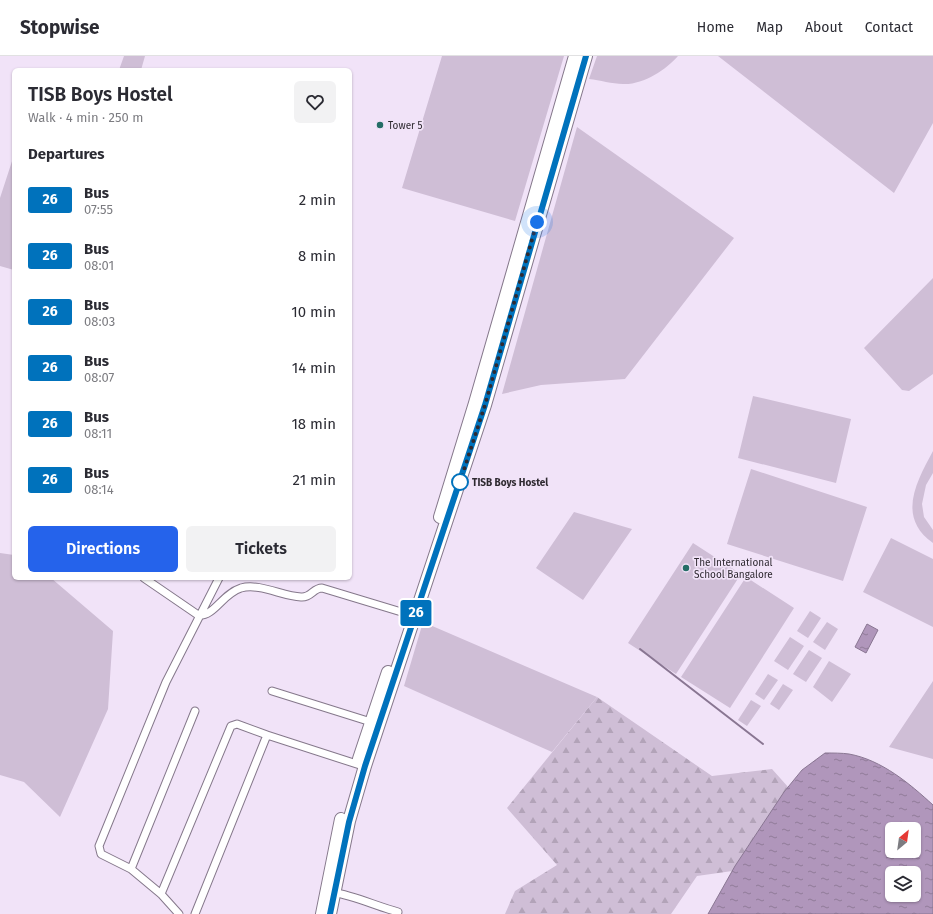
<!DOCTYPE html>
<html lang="en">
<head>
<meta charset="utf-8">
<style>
	body { margin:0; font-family:"Fira Sans",sans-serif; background:#f2f2f3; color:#2b2b33; height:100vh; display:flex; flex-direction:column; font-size:15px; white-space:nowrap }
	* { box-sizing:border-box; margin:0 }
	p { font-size:13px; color:#7c7c81 }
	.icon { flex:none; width:22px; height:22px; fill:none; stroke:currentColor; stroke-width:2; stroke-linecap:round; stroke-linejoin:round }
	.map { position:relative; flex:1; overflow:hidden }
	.drawer { position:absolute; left:12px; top:12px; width:340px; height:512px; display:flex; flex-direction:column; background:#fff; border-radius:6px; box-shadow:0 1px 3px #0004 }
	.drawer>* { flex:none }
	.badge { padding:0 8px; border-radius:3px; font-size:14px; line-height:26px }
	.needle { width:26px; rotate:29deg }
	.buttons { position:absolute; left:885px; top:766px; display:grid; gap:8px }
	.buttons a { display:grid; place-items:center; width:36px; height:36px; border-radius:6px; background:#fff; box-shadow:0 1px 3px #0004; font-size:20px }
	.you { position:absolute; width:20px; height:20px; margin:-10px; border:3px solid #fff; border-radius:50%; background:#1a73e8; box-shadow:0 0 0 6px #1a73e833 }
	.map>.badge { position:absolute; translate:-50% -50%; box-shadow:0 0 0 2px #fff }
	h2 { padding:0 16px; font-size:15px; line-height:36px }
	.round { display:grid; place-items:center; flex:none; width:42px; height:42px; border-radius:6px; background:#f2f2f3 }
	.head { display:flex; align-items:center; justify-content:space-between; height:68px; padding:0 16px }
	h1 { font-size:19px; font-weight:600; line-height:30px }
	.primary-button { display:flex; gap:8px; margin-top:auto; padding:8px 16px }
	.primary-button a { flex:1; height:46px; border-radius:6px; background:#2563eb; color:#fff; font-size:16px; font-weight:600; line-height:46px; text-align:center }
	.primary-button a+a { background:#f2f2f3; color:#2b2b33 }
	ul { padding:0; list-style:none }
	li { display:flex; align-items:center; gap:12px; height:56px; padding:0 16px }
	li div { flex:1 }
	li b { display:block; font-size:15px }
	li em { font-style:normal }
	li .badge { min-width:44px; font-weight:700; text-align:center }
	header { display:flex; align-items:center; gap:24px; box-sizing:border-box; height:56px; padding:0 20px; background:#fff; border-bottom:1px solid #e1e1e2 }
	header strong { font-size:19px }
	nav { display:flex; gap:22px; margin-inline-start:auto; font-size:14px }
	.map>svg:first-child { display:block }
</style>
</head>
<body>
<header>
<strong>Stopwise</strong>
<nav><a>Home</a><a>Map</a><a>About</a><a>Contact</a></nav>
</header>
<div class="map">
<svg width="933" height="858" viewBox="0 0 933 858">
	<defs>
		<pattern id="forest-firs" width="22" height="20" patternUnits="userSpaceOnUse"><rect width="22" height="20" fill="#cfbed6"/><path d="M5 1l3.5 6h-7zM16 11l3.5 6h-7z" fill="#b2a3b8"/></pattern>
		<pattern id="water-ripples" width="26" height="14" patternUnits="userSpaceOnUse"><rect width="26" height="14" fill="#b096bb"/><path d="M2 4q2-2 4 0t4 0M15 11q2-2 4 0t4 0" fill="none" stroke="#907b99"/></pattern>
	</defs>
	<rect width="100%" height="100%" fill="#f1e3f8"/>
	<path fill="#cfbed6" d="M124,0H145L141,14H119Z
		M442,0H564L515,165L402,132Z
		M597,0H678C666,14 643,29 623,28C612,28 600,24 589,23Z
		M718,0H933V67L894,137Z
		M577,71L734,182L625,323L541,329L502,338Z
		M14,99V214L0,210V142Z
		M933,222V318L909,335L902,334L864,292Z
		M753,340L851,363L836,427L738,402Z
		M933,395V417L926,429L922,448L924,461L933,474V487C896,461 917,425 933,395Z
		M751,413L867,451L843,525L727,488Z
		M574,456L632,473L583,544L536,512Z
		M891,482L933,503V571L863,536Z
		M693,487L741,518L676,618L628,587Z
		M0,497L14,499V522H51L113,575L108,653L60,761L24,726L0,719Z
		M746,521L794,552L730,652L681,621Z
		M810,555L821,562L808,582L797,575Z
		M423,566L597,641L552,696L404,630Z
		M827,566L838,573L825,594L813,586Z
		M790,581L804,590L788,614L774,605Z
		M809,594L822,602L806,626L793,618Z
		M829,605L851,618L832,646L813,631Z
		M768,618L778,624L764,644L755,638Z
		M933,625V703L889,691Z
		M783,628L793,634L779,654L770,648Z
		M751,644L761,650L747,670L738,664Z"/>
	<path fill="url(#forest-firs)" d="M597,641L712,720L772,713L797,741L767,810L697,820L671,858H505L515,835L557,809L507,752Z"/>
	<path fill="url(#water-ripples)" stroke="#897692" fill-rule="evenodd" d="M867,568L878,574L866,597L855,591Z
		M825,697C833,697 842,697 849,698C882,704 910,728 933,749V858H708L735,810L784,736L802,714ZM892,773H914V795H892ZM892,817H914V839H892Z"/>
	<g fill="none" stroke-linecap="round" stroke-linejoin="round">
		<path stroke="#897692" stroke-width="2" d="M640,593L763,688"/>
		<g stroke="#85788b" stroke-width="9">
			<path id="minor" d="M144,522L198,559C214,561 222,538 241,532C260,527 282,540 301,541C311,542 313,532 322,532L408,558
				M272,635L371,666
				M267,679L363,710
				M131,813L195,655
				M332,836C355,840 376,850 398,856
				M161,838L231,670L237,668L267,679L195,858
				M179,858L161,838L131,813L101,798L99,790L166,626L219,522"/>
		</g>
		<g stroke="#85788b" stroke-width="14">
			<path id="primary" d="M440,461L475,347L575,0
				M359,703L388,616
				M322,858L341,763
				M330,858L349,765L365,710L485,349L586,0"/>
		</g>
		<use href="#minor" stroke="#fff" stroke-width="7"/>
		<use href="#primary" stroke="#fff" stroke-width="12"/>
	</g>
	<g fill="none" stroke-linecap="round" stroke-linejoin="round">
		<g stroke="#fff" stroke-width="9">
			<path id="line" d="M330,858L349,766L365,710L485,349L586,0"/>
		</g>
		<use href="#line" stroke="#0072bc" stroke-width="6"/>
		<path stroke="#2f2a31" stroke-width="4" stroke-dasharray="0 7.2" d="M460,426L485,349L537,166"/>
	</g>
	<g fill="#246d66" stroke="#f1e3f8" stroke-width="1.5">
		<circle cx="380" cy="69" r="4"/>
		<circle cx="686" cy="512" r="4"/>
	</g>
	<circle fill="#fff" stroke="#0072bc" stroke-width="2" cx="460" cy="426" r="8"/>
	<g text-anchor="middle" stroke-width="3.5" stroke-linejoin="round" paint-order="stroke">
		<g font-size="10" fill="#2f2a31" stroke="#f1e3f8" text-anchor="start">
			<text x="388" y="73">Tower 5</text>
			<text x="694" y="510">The International<tspan x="694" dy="12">School Bangalore</tspan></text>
		</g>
		<g font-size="10" font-weight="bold" fill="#2f2a31" stroke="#f1e3f8" text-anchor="start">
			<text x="472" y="430">TISB Boys Hostel</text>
		</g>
	</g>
</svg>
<div class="buttons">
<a><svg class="needle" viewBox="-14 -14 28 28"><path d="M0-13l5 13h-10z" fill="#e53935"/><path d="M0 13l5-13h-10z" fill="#7c7c81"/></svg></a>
<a><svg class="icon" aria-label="layers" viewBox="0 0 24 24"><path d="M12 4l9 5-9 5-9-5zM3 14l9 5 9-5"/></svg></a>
</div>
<div class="you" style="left:537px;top:166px"></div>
<b class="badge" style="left:416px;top:557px;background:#0072bc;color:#fff">26</b>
<section class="drawer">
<div class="head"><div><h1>TISB Boys Hostel</h1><p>Walk · 4 min · 250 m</p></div><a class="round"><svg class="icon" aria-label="heart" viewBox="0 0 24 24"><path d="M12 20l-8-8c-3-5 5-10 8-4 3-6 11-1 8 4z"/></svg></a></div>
<h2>Departures</h2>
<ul>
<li><span class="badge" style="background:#0072bc;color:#fff">26</span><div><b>Bus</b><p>07:55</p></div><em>2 min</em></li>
<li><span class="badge" style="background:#0072bc;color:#fff">26</span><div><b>Bus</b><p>08:01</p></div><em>8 min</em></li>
<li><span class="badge" style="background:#0072bc;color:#fff">26</span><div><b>Bus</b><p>08:03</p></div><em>10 min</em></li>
<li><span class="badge" style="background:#0072bc;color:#fff">26</span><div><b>Bus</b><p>08:07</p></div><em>14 min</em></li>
<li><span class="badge" style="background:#0072bc;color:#fff">26</span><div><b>Bus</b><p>08:11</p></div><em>18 min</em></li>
<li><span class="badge" style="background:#0072bc;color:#fff">26</span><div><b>Bus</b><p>08:14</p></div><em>21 min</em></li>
</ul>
<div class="primary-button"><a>Directions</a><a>Tickets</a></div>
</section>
</div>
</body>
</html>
